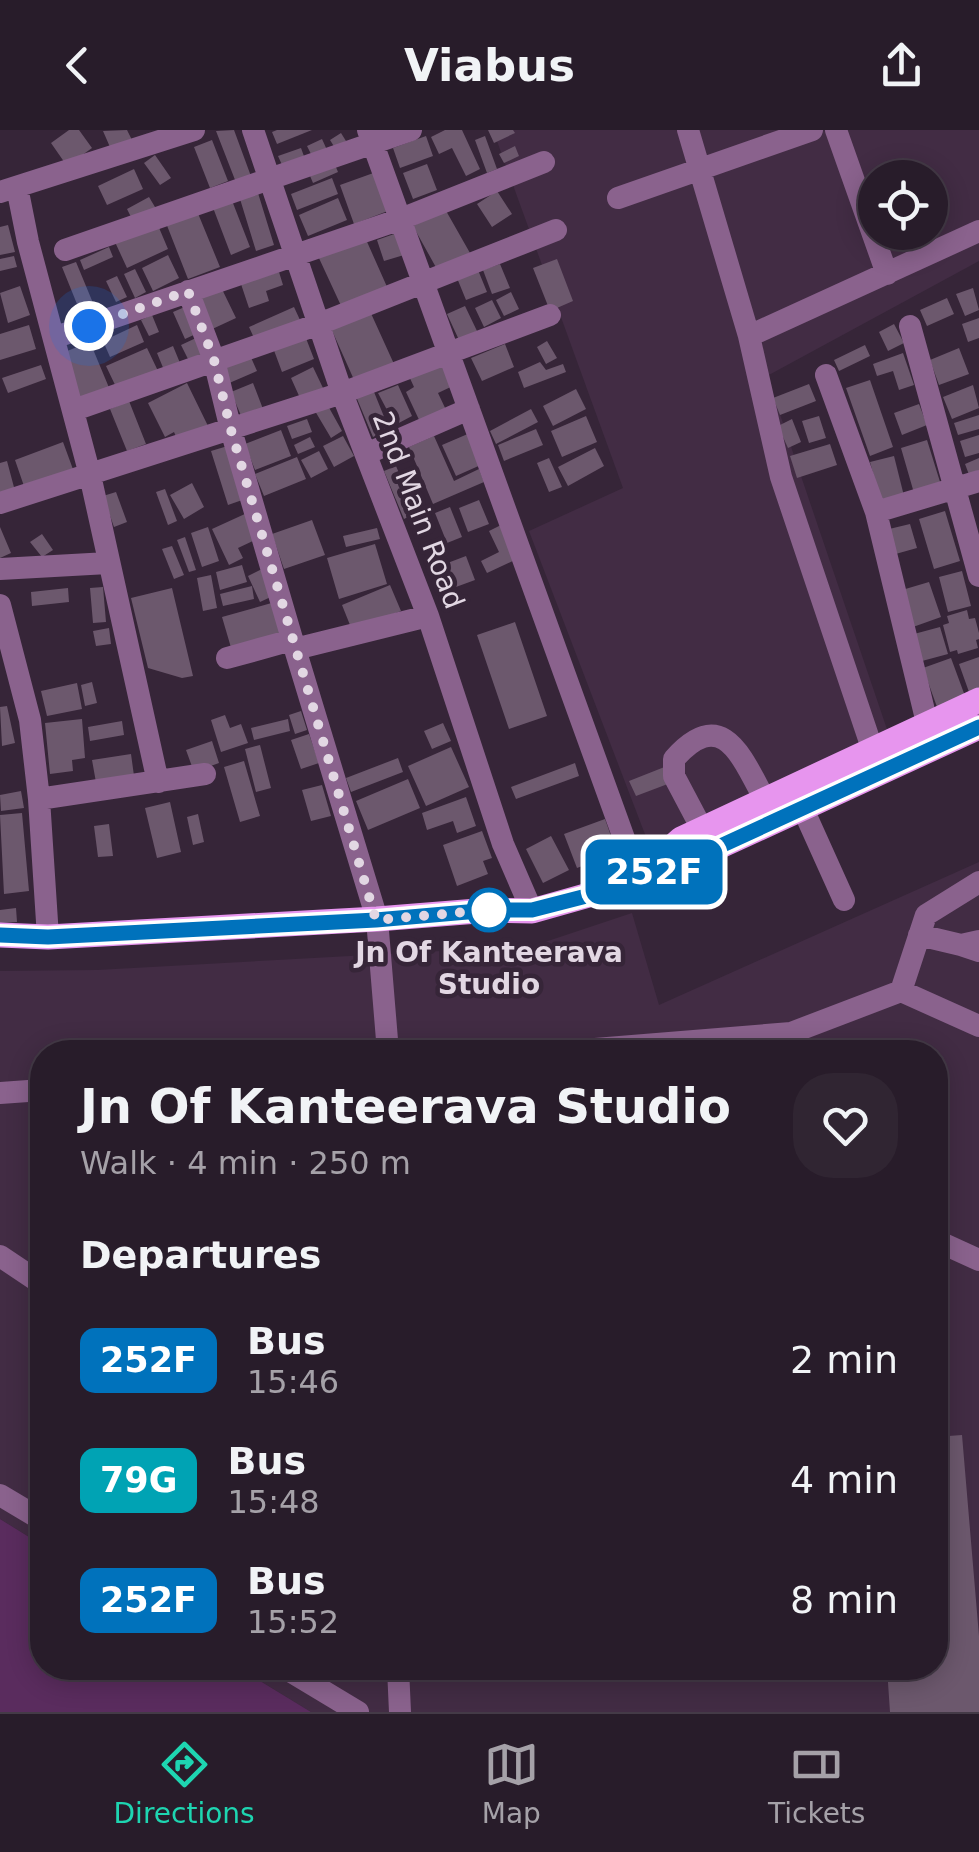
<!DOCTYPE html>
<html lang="en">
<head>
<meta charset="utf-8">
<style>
	body { margin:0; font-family:"DejaVu Sans",sans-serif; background:#302532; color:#f1f3f6; height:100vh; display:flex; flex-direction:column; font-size:38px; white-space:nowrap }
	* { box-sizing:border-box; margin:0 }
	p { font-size:32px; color:#a5a1a8 }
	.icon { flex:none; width:55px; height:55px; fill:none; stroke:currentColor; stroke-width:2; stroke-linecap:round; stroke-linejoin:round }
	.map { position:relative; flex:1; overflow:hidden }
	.side { position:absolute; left:30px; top:910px; width:918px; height:640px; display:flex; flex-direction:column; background:#281c2a; border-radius:40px; box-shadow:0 5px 25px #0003,0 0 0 2px #443a47 }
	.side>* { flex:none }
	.badge { padding:0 20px; border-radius:15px; font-size:35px; line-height:65px }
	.tools { position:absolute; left:858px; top:30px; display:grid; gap:20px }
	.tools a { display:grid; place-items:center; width:90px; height:90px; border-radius:50%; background:#281c2a; box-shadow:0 5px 25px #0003,0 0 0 2px #443a47; font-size:50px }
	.you { position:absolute; width:50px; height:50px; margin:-25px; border:8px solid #fff; border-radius:50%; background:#1a73e8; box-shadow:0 0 0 15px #1a73e833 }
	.map>.badge { position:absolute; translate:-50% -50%; box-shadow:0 0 0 5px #fff }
	h2 { padding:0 50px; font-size:38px; line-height:90px }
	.round { display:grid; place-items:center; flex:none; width:105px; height:105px; border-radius:40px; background:#302532 }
	.summary { display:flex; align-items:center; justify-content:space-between; height:170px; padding:0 50px }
	h1 { font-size:48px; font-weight:700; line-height:75px }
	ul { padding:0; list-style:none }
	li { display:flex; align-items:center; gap:30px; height:120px; padding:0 50px }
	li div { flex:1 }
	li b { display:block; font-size:38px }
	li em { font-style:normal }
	li .badge { min-width:110px; font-weight:700; text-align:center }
	header { display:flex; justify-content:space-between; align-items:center; height:130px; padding:0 50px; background:#281c2a; font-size:45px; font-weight:700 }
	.tabs { display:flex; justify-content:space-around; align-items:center; height:140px; border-top:2px solid #443a47; background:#281c2a; font-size:28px; color:#a5a1a8 }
	.tabs a { display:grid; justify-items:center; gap:5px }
	.tabs .active { color:#1ed5b1 }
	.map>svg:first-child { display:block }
</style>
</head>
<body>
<header><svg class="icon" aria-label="back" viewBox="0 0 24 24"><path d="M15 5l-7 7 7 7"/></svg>Viabus<svg class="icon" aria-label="share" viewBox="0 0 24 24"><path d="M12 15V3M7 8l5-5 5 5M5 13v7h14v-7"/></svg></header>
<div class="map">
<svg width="979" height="1582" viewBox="0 0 979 1582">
	<rect width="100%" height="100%" fill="#362538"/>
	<path fill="#422c44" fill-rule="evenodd" d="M493,0H979V131L767,246L891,611L651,720L529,401L623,358ZM875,48H930V102H875Z
		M979,732V1582H311L239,1538H935V922H42V1415L0,1389V841L97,840L533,816L632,783L659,875Z"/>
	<path fill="#5a2c5e" d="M0,1389L42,1415V1538H239L311,1582H0Z"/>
	<path fill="#6c586d" d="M69,0H79L92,18L67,36L51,13Z
		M127,0L134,14L113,24L103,1Z
		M234,0L252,49L237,55L216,1Z
		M277,0H312L277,14L272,2Z
		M445,0H462L480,39L466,46L452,18L439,24L431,7Z
		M488,0H513L515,3L494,13Z
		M341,3L346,11L335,18L330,10Z
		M426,6L433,26L400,38L393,18Z
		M485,6L497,39L487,43L475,10Z
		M322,9L327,20L312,26L307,16Z
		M212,10L228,51L210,58L194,17Z
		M515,16L519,26L504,33L499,24Z
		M301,18L305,29L283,37L278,26Z
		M155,25L171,48L160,55L144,33Z
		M333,30L338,42L313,53L308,41Z
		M427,34L437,60L413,69L403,43Z
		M134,39L143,59L107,75L98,56Z
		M379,41L393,79L354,94L340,55Z
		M332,48L338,64L297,80L291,64Z
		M497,61L512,84L492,97L477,74Z
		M258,63L274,115L256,121L240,69Z
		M149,67L158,82L135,95L127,79Z
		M231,68L250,117L231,125L212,75Z
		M338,68L347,90L308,106L299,85Z
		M445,79L470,123L438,141L413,96Z
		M197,81L220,137L188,149L166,93Z
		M157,93L168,119L127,138L115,112Z
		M8,95L15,122L0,125V97Z
		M397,103L404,125L384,131L377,110Z
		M364,105L388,159L343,180L318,126Z
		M109,117L113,127L84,140L80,130Z
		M168,125L179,148L153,161L142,138Z
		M14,126L17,137L0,141V129Z
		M557,129L573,171L550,181L533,138Z
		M76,132L93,173L79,179L62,137Z
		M500,134L510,158L492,164L483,140Z
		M135,139L146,162L135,168L124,144Z
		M478,140L487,162L466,170L457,148Z
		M279,142L283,155L266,161L269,171L249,178L241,154Z
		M117,146L127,167L116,172L106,151Z
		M219,153L236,188L208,201L192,166Z
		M20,156L30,185L8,193L0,163Z
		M973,158L979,180L965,186L956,164Z
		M511,162L519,179L504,186L496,170Z
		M947,168L954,184L927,196L920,180Z
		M492,170L501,188L484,197L475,178Z
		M187,176L198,203L185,209L173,182Z
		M465,176L477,201L459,210L447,184Z
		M294,177L300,190L255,210L249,197Z
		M369,179L394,234L355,252L330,196Z
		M152,185L159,202L149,206L141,190Z
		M979,188V208L968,212L962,194Z
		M894,194L904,213L888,221L879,202Z
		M29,195L36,219L0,230V204Z
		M137,195L144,212L110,227L103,211Z
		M304,203L314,229L282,242L272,215Z
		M196,208L203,224L189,231L181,215Z
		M547,211L557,228L546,234L537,217Z
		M90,212L110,260L82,272L62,223Z
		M505,214L514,237L482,251L471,228Z
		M865,215L870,226L839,241L834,230Z
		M173,216L180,233L164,240L157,223Z
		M147,218L158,241L117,259L106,236Z
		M959,218L969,244L939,255L930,230Z
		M249,223L257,241L227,254L219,236Z
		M903,223L914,255L899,260L893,241L877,246L873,234Z
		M444,227L457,254L438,263L447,282L421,294L406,262L414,257L408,244Z
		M540,232L546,240L563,234L566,242L524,258L518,242Z
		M41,235L46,249L8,263L2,248Z
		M313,237L323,258L300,268L291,248Z
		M870,250L893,317L870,326L846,258Z
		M187,253L208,296L178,311L174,302L165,307L148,273Z
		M253,253L263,279L242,288L231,262Z
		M809,254L816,271L780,285L773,268Z
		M398,255L412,286L395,295L378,263Z
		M973,255L979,278L952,289L943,267Z
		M372,257L389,299L373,307L355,264Z
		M576,259L586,279L553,296L543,276Z
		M129,271L146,314L127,321L110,279Z
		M327,274L342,301L331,308L315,281Z
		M919,274L927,295L902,305L894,283Z
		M531,279L538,292L496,314L490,301Z
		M979,285V299L958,305L954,293Z
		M586,286L597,312L562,327L551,301Z
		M819,286L826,308L809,313L802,291Z
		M307,289L312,302L292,309L287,296Z
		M792,289L801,312L788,318L778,296Z
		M536,299L543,315L504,331L498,315Z
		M281,300L291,326L255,340L245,314Z
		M470,303L483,334L456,346L442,315Z
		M979,305V323L965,327L960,311Z
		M343,306L354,326L334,337L323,316Z
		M434,306L454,351L479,339L484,352L433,374L409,317Z
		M310,307L315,317L298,324L294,315Z
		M927,310L941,355L914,363L901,318Z
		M63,312L74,342L25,359L15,330Z
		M830,314L837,335L797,348L790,326Z
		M231,315L248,368L228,375L211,321Z
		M595,318L604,336L568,356L558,337Z
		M319,321L328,339L311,348L301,330Z
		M894,326L905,370L882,376L870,332Z
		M297,327L306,349L264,366L255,344Z
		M549,328L562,357L549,362L537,333Z
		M979,328V347L971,350L965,334Z
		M7,331L15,361L0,365V333Z
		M396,336L416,383L404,389L384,341Z
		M192,353L204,377L184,389L170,365Z
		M165,359L177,391L168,395L156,362Z
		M116,362L127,392L114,397L103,366Z
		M479,370L489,394L468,402L459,378Z
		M450,377L462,407L447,413L435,383Z
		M945,381L960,431L934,439L919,389Z
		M247,383L259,408L238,418L243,428L229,435L212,399Z
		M312,390L325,425L284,439L272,404Z
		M910,394L917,418L892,425L885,400Z
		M501,395L517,429L487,443L481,431L499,422L489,401Z
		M0,397L11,423L0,428Z
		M208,397L219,431L202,437L191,403Z
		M377,398L380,409L346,417L343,406Z
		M42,404L53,420L42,427L30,412Z
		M185,407L196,440L189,442L177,410Z
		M375,414L387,454L339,469L327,428Z
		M172,416L184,445L174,449L162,419Z
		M466,426L475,450L445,461L437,437Z
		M242,435L247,452L220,460L216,442Z
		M262,439L275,465L260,472L248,446Z
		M962,441L971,476L948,482L939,447Z
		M211,445L217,478L203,481L197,448Z
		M929,452L941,487L913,497L902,460Z
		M390,455L401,481L352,500L342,475Z
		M252,456L254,469L223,476L220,464Z
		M103,457L106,492L93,493L90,458Z
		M68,458L69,472L32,476L31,462Z
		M172,458L193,546L182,548L148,538L131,468Z
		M275,472L284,505L232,521L222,487Z
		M967,480L969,489L975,488L979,503V509L976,510L978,518L958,524L957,520L950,522L943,495L949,493L947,486Z
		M515,492L547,586L509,599L477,505Z
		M940,497L948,524L922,531L914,504Z
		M109,498L111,514L96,516L93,501Z
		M979,527V558L969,562L959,534Z
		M951,528L965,566L937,577L923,538Z
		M92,552L97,573L85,576L81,555Z
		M77,553L82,579L47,586L41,561Z
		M7,576L15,613L2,616L0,577Z
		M301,581L307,600L295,604L289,585Z
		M225,585L230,598L241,594L248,613L221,622L211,590Z
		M82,589L85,628L72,630L73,641L50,644L45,593Z
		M288,589L290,601L254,610L251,598Z
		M122,591L124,605L90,611L88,597Z
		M443,593L451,611L432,619L424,601Z
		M309,604L319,633L301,639L291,610Z
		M212,611L219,633L194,642L186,620Z
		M260,615L271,658L256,662L245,619Z
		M451,617L469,657L426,676L408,636Z
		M131,624L135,653L97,658L92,630Z
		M398,628L403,642L351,662L346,648Z
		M244,631L260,686L240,692L224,637Z
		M575,633L579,646L516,669L511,657Z
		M667,636L673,652L636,666L629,651Z
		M408,649L420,678L368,700L356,671Z
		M322,655L331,686L311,691L302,660Z
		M21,661L24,678L1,681L0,665Z
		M466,667L476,696L457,703L453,691L427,700L422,683Z
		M170,672L181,722L157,728L145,678Z
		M22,683L29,761L4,764L0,685Z
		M198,684L204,712L193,715L187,687Z
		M605,689L617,723L577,738L564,704Z
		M109,694L113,726L98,727L94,696Z
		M482,701L492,728L483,731L488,744L457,756L443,715Z
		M551,706L569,740L543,753L526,719Z
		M16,778L17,792L0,793V780Z
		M962,1305L979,1506V1582H890L887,1538H935V1307Z"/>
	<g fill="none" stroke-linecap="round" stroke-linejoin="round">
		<path stroke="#8a628d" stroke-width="22" d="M253,0L342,263L428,486L503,714L532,781
			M368,0L638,747
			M688,0L749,206L781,347L873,621
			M836,0L887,144
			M17,57L28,112L90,345L158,652
			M0,62L194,0
			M618,68L812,0
			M65,120L411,0
			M188,161L214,230L231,300L295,519
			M910,196L979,446
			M749,206L979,101
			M56,207L401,89L544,32
			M826,245L876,382L979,351
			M74,280L319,194L556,100
			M366,324L469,279
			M0,373L342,263L550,185
			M876,382L927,593
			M0,439L108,433
			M0,475L30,590L39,669L48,807
			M227,528L292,510
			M39,669L205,644
			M803,679L844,770
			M702,699L674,646V629C723,574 742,628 765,670
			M919,805L961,815
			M979,811L961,815L979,821
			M901,861L926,785L979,752
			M388,922L377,789L295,519L428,486
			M558,922L791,903L901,861L979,896
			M0,963L42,960
			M935,1110L979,1130
			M0,1126L42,1154
			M0,1365L42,1390
			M285,1538L358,1582
			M398,1538L400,1582"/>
		<path stroke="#e795ee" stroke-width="25" d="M646,740L681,709L979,570
			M0,805L48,807L377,789L490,780L532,781L603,761L690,730L979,597"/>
	</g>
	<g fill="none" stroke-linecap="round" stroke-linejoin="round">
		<g stroke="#fff" stroke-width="22">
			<path id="line" d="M0,805L48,807L376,790L490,780H532L602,762L690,730L979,597"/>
		</g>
		<use href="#line" stroke="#0072bc" stroke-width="15"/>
		<path stroke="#e2d7e3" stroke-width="10" stroke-dasharray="0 18" d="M89,196L188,161L214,230L231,300L376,790L489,780"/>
	</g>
	<circle fill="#fff" stroke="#0072bc" stroke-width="5" cx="489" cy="780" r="20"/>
	<g text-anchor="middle" stroke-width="9" stroke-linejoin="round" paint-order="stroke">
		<g font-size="28" fill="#e2d7e3" stroke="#362538">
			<text transform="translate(419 380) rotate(69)" y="10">2nd Main Road</text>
		</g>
		<g font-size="28" font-weight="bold" fill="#e2d7e3" stroke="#362538">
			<text x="489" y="832">Jn Of Kanteerava<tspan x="489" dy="32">Studio</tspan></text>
		</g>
	</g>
</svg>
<div class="tools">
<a><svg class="icon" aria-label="locate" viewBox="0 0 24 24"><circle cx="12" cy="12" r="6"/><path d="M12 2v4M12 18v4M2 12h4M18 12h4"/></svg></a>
</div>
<div class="you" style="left:89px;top:196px"></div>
<b class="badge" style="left:654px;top:742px;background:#0072bc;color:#fff">252F</b>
<section class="side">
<div class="summary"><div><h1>Jn Of Kanteerava Studio</h1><p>Walk · 4 min · 250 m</p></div><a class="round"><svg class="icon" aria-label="heart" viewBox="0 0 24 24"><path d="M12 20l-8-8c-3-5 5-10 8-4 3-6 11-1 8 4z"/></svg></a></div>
<h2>Departures</h2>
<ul>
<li><span class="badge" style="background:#0072bc;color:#fff">252F</span><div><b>Bus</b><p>15:46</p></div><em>2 min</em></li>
<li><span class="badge" style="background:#00a3b4;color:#fff">79G</span><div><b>Bus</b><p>15:48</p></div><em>4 min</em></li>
<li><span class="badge" style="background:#0072bc;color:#fff">252F</span><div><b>Bus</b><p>15:52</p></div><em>8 min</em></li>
</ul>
</section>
</div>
<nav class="tabs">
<a class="active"><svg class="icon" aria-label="directions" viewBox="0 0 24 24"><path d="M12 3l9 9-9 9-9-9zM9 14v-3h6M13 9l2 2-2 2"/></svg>Directions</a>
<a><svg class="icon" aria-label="map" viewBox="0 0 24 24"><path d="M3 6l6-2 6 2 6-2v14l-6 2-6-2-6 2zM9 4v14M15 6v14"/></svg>Map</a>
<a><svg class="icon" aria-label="tickets" viewBox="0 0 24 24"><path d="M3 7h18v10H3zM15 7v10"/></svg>Tickets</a>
</nav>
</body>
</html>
